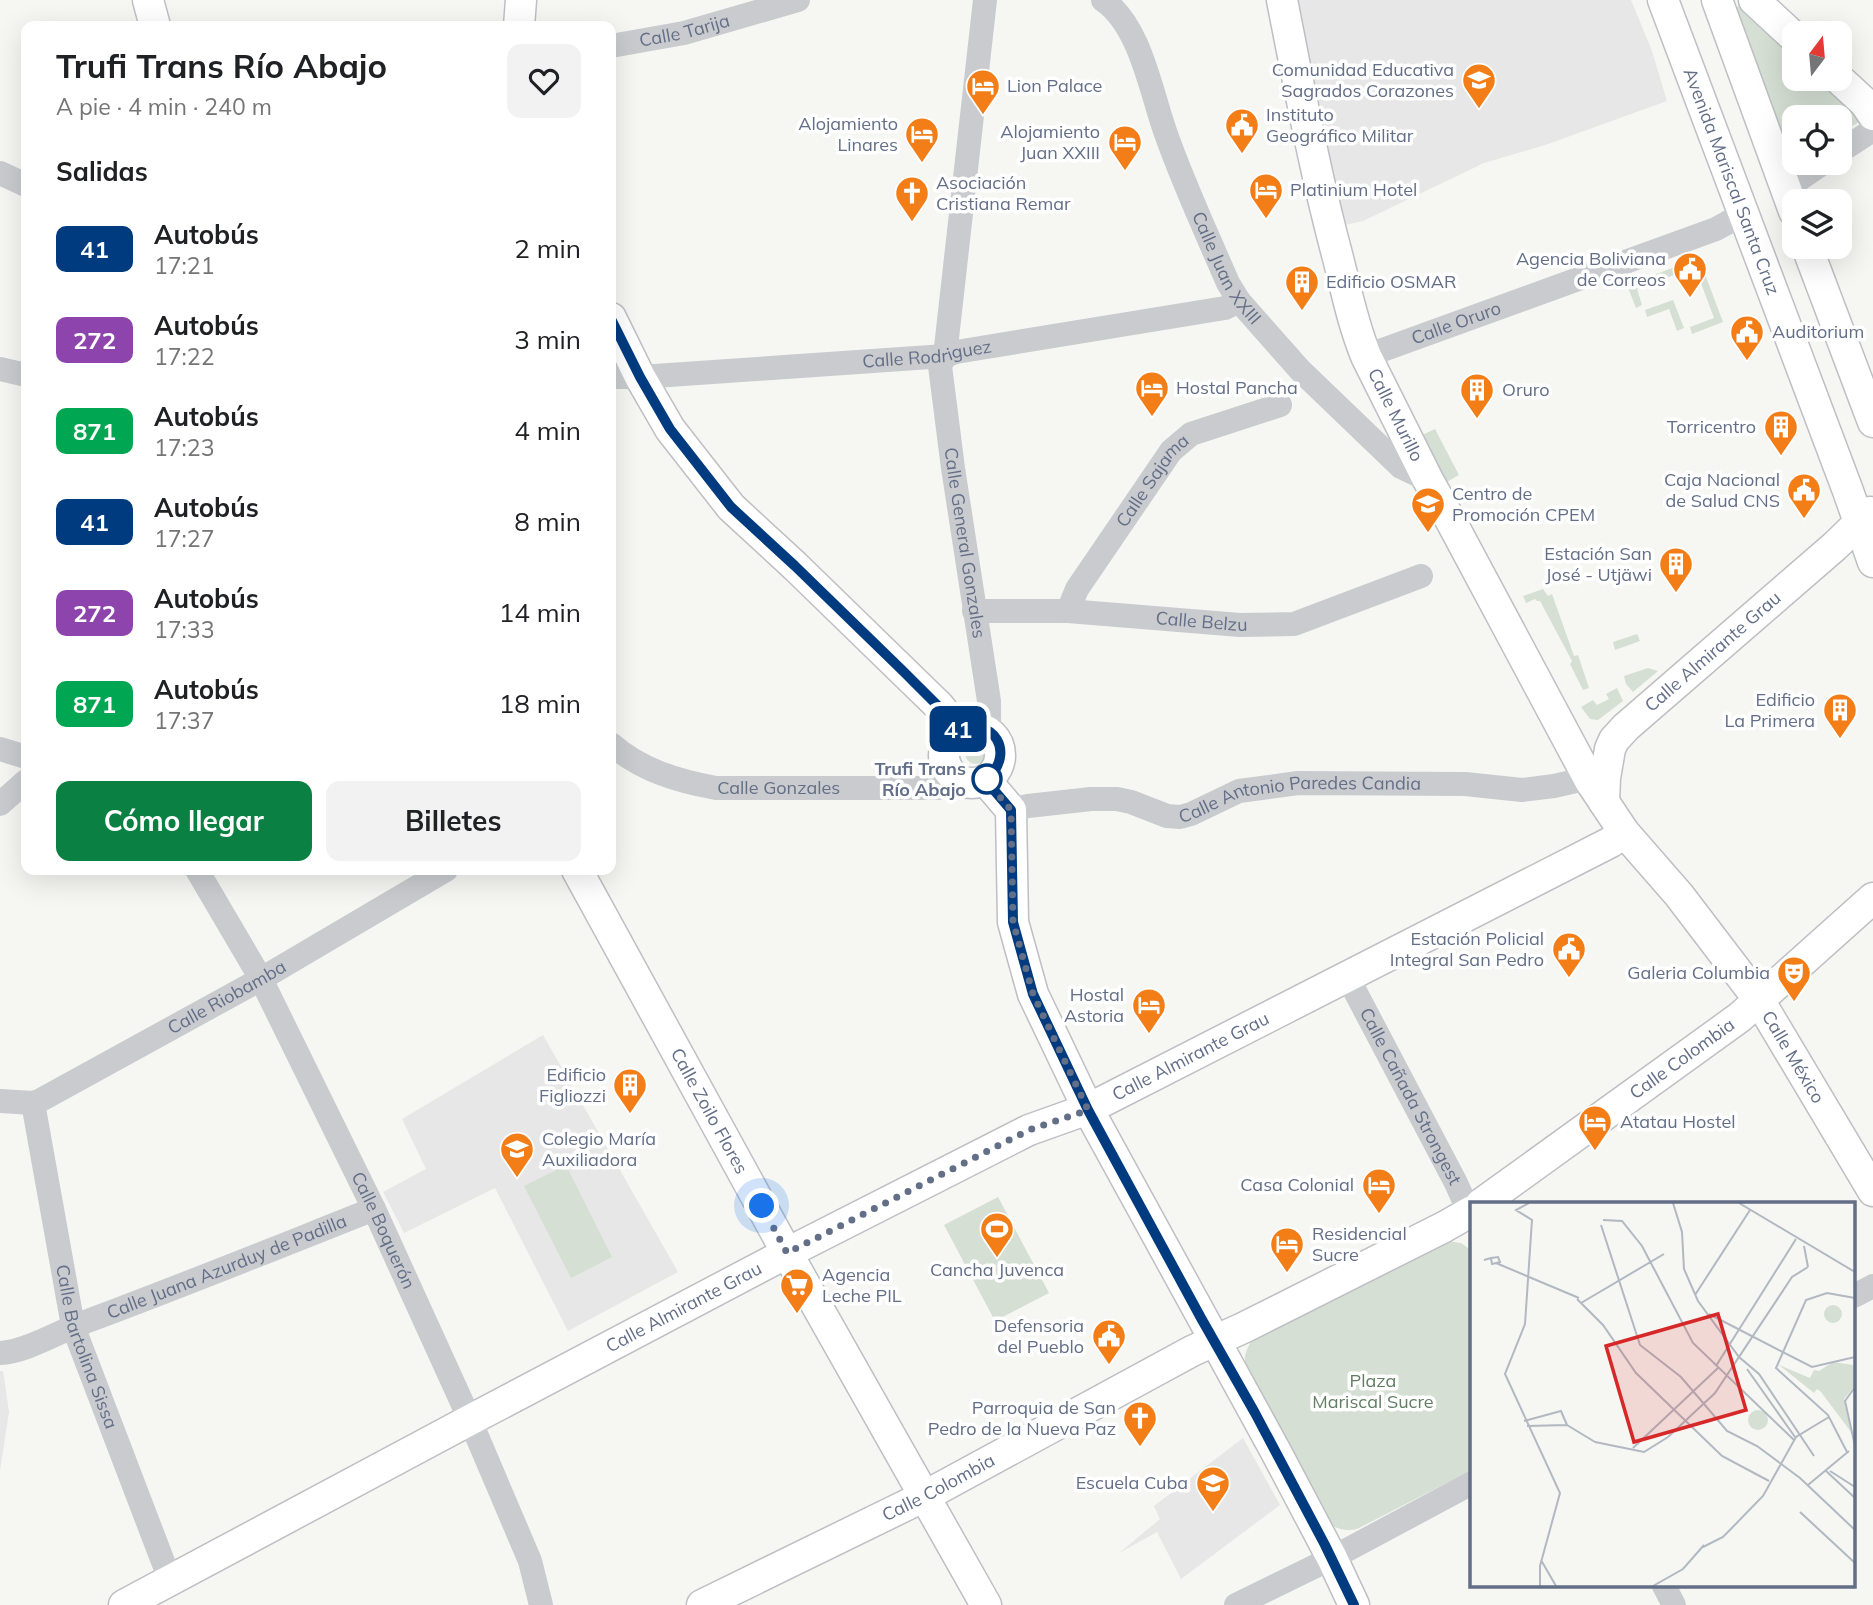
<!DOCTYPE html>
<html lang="es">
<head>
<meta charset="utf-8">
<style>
	body { margin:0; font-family:Mulish,sans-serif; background:#f2f2f2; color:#202124; height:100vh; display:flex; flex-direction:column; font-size:26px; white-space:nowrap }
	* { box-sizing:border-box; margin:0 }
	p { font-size:23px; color:#757577 }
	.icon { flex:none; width:38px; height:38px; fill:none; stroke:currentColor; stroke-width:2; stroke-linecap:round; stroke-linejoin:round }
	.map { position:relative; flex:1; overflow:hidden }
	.side { position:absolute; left:21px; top:21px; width:595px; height:854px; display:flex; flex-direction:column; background:#fff; border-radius:14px; box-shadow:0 7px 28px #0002 }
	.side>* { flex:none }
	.badge { padding:0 14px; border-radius:10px; font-size:24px; line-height:46px }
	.needle { width:46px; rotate:16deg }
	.controls { position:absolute; left:1782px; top:21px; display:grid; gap:14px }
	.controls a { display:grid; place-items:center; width:70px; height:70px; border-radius:14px; background:#fff; box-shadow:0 7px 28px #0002; font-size:35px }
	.you { position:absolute; width:35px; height:35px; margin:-18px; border:5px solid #fff; border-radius:50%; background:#1a73e8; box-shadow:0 0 0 10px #1a73e833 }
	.map>.badge { position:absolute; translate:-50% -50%; box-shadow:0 0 0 4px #fff }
	h2 { padding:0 35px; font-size:26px; line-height:63px }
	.round { display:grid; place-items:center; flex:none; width:74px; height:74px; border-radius:14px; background:#f2f2f2 }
	.headline { display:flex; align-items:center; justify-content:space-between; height:119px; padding:0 35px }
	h1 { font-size:33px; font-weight:700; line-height:52px }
	.action { display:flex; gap:14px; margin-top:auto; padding:14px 35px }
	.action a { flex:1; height:80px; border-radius:14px; background:#0b8043; color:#fff; font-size:28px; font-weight:700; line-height:80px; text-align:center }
	.action a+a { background:#f2f2f2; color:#202124 }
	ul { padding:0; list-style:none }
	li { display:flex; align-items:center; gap:21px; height:91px; padding:0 35px }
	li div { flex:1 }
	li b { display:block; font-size:26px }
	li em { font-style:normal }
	li .badge { min-width:77px; font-weight:700; text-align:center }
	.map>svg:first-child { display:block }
</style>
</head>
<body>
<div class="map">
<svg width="1873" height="1605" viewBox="0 0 1873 1605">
	<rect width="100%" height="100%" fill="#f6f7f3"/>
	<path fill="#e6e7e6" d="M1297,0H1631L1652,51L1667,101L1548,144L1484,163L1363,221L1340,226Z
		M543,1035L678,1272L568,1331L495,1188L404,1233L383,1192L426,1169L402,1119Z
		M0,1371H3L9,1412L0,1471Z
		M1243,1438L1280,1505L1181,1579L1157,1532L1119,1553L1160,1519L1154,1506Z"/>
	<path fill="#d5dfd3" d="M1741,6L1745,7L1794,52V79H1823L1858,111L1859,121L1857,123L1839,135V117H1794V157L1790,153L1737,12V7Z
		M1699,258L1723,322L1692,334L1690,327L1714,318L1695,267L1637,289L1642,305L1636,308L1627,285Z
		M1673,300L1684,328L1677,331L1669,309L1647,317L1645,310Z
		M1435,429L1459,475L1445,483L1420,436Z
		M1543,589L1548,596L1552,594L1574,656L1578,655L1589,688L1583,690L1570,664L1572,661L1540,601H1537L1535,599L1526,603L1523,596Z
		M1637,634L1640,641L1615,650L1613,642Z
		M1648,668L1658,671L1633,692L1626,684L1624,676Z
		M1617,688L1623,701L1598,720L1590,719L1581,707L1593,700L1597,705L1609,699L1606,694Z
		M965 753a11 11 0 1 1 22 0a11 11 0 1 1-22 0Z
		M566,1165L612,1257L571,1278L524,1186Z
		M998,1197L1049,1293L995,1321L944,1225Z
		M1448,1241L1461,1243L1472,1251V1470L1357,1529C1347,1531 1340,1530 1331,1525L1246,1368C1243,1357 1246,1349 1253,1339Z"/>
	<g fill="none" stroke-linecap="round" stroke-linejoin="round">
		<g stroke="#bdbfc4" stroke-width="33">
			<g id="major">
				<path d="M148,0L155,26"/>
				<path id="s15" d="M1282,0C1299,86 1315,173 1338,258C1346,290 1353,324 1366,356L1428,480L1452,523L1590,781L1624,832L1679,895L1759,1000L1873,1191"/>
				<path id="s16" d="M1663,0L1848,491L1873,562"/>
				<path d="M1717,0L1794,211"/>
				<path d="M1754,0L1794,37"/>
				<path d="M519,26L521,0"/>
				<path d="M1839,79L1865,103L1873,115"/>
				<path d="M1807,247L1873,422"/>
				<path d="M611,318L640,377L670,429L731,507L795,566L939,706L958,730"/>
				<circle cx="972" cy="755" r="28"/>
				<path d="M987,779L993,789L1011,810L1013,922L1033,994L1088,1109L1275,1450L1332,1558L1354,1605"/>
				<path id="s17" d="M1604,802L1605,778L1610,749L1614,740L1626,727L1835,546L1870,512"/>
				<path id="s18" d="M577,870L787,1253L986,1605"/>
				<path id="s19" d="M1481,1204L1740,1017L1873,898"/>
				<path id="s20" d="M124,1605L470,1420L787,1253L1029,1130L1088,1109L1611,842L1624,832"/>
				<path id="s21" d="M702,1605L925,1496L1192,1351L1243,1328L1444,1227L1472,1211"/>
			</g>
		</g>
		<g stroke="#c9cbcf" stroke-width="24">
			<path id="s1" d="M985,0L945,356L940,366L953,468L989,701V731"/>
			<path id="s2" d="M1103,0C1141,26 1151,93 1166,134C1184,185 1207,234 1228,283L1239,301L1300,370L1401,467L1428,480"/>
			<path id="s3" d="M611,46L684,33L798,0"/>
			<path d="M1839,152L1873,130"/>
			<path d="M0,173L26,185"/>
			<path d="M1785,189L1823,163"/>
			<path id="s4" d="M1366,356L1716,229L1743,214"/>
			<path d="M0,369L26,375"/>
			<path id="s5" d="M611,377H640L945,356L956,352L1225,308L1239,301"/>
			<path id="s6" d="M974,611H1068L1240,625L1294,624L1421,576"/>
			<path id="s7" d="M1068,611L1077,589L1171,451L1191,434L1280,405"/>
			<path id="s8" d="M611,744C641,770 677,781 716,788H939L958,779"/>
			<path d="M0,749L26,757"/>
			<path d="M0,804L26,781"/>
			<path id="s9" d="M1011,810L1028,806L1091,799H1117L1131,802L1167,816L1180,817L1191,814L1239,791L1298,783L1465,784L1522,790L1554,786L1576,781H1590"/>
			<path id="s10" d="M197,870L261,979L374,1209L470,1420L530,1561L541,1605"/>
			<path id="s11" d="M1347,976L1456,1183L1472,1219"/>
			<path id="s12" d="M0,1101L33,1103L39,1101L261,979L446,870"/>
			<path id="s13" d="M33,1103L73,1326L170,1580"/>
			<path d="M1854,1296L1873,1286"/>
			<path id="s14" d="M0,1353C26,1352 60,1331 85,1322C182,1286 278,1247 374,1209"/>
			<path d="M1664,1586L1674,1605"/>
			<path d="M1236,1605L1332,1558L1472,1483"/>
		</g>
		<use href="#major" stroke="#fff" stroke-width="30"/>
	</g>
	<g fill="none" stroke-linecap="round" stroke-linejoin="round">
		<g stroke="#fff" stroke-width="16">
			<path id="line" d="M611,319L640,377L670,429L731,507L795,566L903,671L951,719L958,730C994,716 1016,753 987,779L993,789L1011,810L1013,922L1033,994L1088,1110L1201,1318L1255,1413L1325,1545L1354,1605"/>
		</g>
		<use href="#line" stroke="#003b80" stroke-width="10"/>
		<path stroke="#636e87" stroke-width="7" stroke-dasharray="0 12.6" d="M762,1206L787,1253L1029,1130L1088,1110L1033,994L1013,922L1011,810L993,789L987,779"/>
	</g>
	<defs>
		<g id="school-pin" transform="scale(1.75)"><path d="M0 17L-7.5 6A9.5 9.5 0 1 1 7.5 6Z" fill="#f37d16" stroke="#fff"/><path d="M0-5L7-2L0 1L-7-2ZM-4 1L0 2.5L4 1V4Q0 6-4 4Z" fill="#fff"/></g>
		<g id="hotel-pin" transform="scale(1.75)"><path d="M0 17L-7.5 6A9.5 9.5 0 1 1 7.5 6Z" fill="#f37d16" stroke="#fff"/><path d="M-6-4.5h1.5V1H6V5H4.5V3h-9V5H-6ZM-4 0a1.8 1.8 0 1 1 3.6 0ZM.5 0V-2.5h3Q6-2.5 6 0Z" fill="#fff"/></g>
		<g id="civic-pin" transform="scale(1.75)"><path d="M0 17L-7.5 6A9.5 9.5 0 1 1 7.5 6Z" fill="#f37d16" stroke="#fff"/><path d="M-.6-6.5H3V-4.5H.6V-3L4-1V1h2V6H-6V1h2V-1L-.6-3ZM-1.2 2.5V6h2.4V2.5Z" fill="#fff"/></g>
		<g id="church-pin" transform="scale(1.75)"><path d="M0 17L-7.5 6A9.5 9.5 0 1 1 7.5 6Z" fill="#f37d16" stroke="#fff"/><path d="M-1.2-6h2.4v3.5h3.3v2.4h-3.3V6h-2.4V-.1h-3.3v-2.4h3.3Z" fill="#fff"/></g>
		<g id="building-pin" transform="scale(1.75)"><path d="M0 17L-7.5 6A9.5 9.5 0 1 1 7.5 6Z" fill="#f37d16" stroke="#fff"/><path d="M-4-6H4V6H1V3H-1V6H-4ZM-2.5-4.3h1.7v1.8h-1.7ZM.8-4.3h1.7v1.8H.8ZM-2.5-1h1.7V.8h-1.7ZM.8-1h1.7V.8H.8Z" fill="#fff"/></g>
		<g id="university-pin" transform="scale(1.75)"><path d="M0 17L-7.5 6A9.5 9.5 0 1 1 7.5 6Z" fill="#f37d16" stroke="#fff"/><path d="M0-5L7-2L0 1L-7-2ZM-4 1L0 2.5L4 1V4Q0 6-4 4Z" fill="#fff"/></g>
		<g id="theatre-pin" transform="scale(1.75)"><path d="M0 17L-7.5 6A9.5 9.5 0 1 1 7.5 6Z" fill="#f37d16" stroke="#fff"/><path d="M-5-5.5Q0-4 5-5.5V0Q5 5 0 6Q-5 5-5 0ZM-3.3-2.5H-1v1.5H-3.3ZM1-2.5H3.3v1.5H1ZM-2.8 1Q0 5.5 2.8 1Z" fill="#fff"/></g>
		<g id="stadium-pin" transform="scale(1.75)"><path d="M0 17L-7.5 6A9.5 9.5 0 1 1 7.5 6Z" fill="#f37d16" stroke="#fff"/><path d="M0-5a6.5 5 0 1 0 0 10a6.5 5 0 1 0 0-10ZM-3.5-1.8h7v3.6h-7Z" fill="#fff"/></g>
		<g id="supermarket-pin" transform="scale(1.75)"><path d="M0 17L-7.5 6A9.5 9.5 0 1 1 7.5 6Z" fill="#f37d16" stroke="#fff"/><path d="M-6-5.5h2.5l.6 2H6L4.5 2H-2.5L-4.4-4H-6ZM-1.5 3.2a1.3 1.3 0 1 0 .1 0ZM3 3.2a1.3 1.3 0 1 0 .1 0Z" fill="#fff"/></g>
	</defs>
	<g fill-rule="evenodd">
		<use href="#school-pin" x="1479" y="80"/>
		<use href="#hotel-pin" x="983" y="86"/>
		<use href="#civic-pin" x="1242" y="125"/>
		<use href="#hotel-pin" x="922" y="134"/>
		<use href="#hotel-pin" x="1125" y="142"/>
		<use href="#hotel-pin" x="1266" y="190"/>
		<use href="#church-pin" x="912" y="193"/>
		<use href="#civic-pin" x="1690" y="269"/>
		<use href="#building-pin" x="1302" y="282"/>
		<use href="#civic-pin" x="1747" y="332"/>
		<use href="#hotel-pin" x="1152" y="388"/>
		<use href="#building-pin" x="1477" y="390"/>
		<use href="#building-pin" x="1781" y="427"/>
		<use href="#civic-pin" x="1804" y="490"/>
		<use href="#university-pin" x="1428" y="504"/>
		<use href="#building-pin" x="1676" y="564"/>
		<use href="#building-pin" x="1840" y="710"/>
		<use href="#civic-pin" x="1569" y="949"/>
		<use href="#theatre-pin" x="1794" y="973"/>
		<use href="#hotel-pin" x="1149" y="1005"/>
		<use href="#building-pin" x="630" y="1085"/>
		<use href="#hotel-pin" x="1595" y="1122"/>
		<use href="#school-pin" x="517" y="1149"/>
		<use href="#hotel-pin" x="1379" y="1185"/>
		<use href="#stadium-pin" x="997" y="1229"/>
		<use href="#hotel-pin" x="1287" y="1244"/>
		<use href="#supermarket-pin" x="797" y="1285"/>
		<use href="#civic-pin" x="1109" y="1336"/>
		<use href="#church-pin" x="1140" y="1418"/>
		<use href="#school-pin" x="1213" y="1483"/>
	</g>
	<circle fill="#fff" stroke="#003b80" stroke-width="3.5" cx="987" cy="779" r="14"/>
	<g text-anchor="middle" stroke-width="7" stroke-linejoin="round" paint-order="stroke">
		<g font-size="18" fill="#636e87" stroke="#fff">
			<text dy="6" stroke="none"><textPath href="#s3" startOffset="75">Calle Tarija</textPath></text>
			<text dy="6" stroke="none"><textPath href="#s16" startOffset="194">Avenida Mariscal Santa Cruz</textPath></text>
			<text dy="6" stroke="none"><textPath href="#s2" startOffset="298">Calle Juan XXIII</textPath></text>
			<text dy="6" stroke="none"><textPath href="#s4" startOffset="96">Calle Oruro</textPath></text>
			<text dy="6" stroke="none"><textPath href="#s5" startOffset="317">Calle Rodriguez</textPath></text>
			<text dy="6" stroke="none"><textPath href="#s15" startOffset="432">Calle Murillo</textPath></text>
			<text dy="6" stroke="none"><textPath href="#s7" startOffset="156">Calle Sajama</textPath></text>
			<text dy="6" stroke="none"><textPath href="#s1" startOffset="548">Calle General Gonzales</textPath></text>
			<text dy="6" stroke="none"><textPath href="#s6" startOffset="228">Calle Belzu</textPath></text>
			<text dy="6" stroke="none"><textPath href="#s17" startOffset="196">Calle Almirante Grau</textPath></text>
			<text dy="6" stroke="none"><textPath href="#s8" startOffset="178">Calle Gonzales</textPath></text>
			<text dy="6" stroke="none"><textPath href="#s9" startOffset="296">Calle Antonio Paredes Candia</textPath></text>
			<text dy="6" stroke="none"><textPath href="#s12" startOffset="254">Calle Riobamba</textPath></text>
			<text dy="6" stroke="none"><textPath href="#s20" startOffset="1200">Calle Almirante Grau</textPath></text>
			<text dy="6" stroke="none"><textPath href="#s15" startOffset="1190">Calle México</textPath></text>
			<text dy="6" stroke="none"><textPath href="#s19" startOffset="248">Calle Colombia</textPath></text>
			<text dy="6" stroke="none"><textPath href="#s11" startOffset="136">Calle Cañada Strongest</textPath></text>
			<text dy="6" stroke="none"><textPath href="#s18" startOffset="275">Calle Zoilo Flores</textPath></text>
			<text dy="6" stroke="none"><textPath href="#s10" startOffset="406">Calle Boquerón</textPath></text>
			<text dy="6" stroke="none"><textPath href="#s14" startOffset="243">Calle Juana Azurduy de Padilla</textPath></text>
			<text dy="6" stroke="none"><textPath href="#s20" startOffset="634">Calle Almirante Grau</textPath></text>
			<text dy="6" stroke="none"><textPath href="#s13" startOffset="250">Calle Bartolina Sissa</textPath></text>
			<text dy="6" stroke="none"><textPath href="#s21" startOffset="264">Calle Colombia</textPath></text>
		</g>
		<g font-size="18" fill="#636e87" stroke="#fff" text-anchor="end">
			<text x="1454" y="76">Comunidad Educativa<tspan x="1454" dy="21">Sagrados Corazones</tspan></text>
			<text x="1007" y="92" text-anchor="start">Lion Palace</text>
			<text x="1266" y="121" text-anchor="start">Instituto<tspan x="1266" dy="21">Geográfico Militar</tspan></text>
			<text x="898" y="130">Alojamiento<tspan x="898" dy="21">Linares</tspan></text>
			<text x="1100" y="138">Alojamiento<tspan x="1100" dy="21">Juan XXIII</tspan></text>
			<text x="936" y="189" text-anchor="start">Asociación<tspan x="936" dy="21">Cristiana Remar</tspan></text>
			<text x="1290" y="196" text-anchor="start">Platinium Hotel</text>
			<text x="1666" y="265">Agencia Boliviana<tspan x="1666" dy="21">de Correos</tspan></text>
			<text x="1326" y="288" text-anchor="start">Edificio OSMAR</text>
			<text x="1772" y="338" text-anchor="start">Auditorium</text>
			<text x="1176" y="394" text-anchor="start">Hostal Pancha</text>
			<text x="1502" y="396" text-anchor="start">Oruro</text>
			<text x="1756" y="433">Torricentro</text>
			<text x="1780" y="486">Caja Nacional<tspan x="1780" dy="21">de Salud CNS</tspan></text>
			<text x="1452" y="500" text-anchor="start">Centro de<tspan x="1452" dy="21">Promoción CPEM</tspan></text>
			<text x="1652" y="560">Estación San<tspan x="1652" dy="21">José - Utjäwi</tspan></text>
			<text x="1815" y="706">Edificio<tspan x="1815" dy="21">La Primera</tspan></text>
			<text x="1544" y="945">Estación Policial<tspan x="1544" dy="21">Integral San Pedro</tspan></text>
			<text x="1770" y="979">Galeria Columbia</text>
			<text x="1124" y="1001">Hostal<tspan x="1124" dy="21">Astoria</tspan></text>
			<text x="606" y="1081">Edificio<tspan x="606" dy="21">Figliozzi</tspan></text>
			<text x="1620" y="1128" text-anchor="start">Atatau Hostel</text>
			<text x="542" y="1145" text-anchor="start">Colegio María<tspan x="542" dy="21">Auxiliadora</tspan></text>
			<text x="1354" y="1191">Casa Colonial</text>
			<text x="1312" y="1240" text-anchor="start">Residencial<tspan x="1312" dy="21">Sucre</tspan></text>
			<text x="997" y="1276" text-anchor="middle">Cancha Juvenca</text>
			<text x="822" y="1281" text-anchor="start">Agencia<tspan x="822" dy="21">Leche PIL</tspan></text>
			<text x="1084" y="1332">Defensoria<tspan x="1084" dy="21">del Pueblo</tspan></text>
			<text x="1116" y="1414">Parroquia de San<tspan x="1116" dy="21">Pedro de la Nueva Paz</tspan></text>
			<text x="1188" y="1489">Escuela Cuba</text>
		</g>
		<g font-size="18" font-weight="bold" fill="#636e87" stroke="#fff" text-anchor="end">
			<text x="966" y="775">Trufi Trans<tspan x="966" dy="21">Río Abajo</tspan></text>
		</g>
		<g font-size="18" fill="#627d63" stroke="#fff">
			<text x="1373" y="1387">Plaza<tspan x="1373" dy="21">Mariscal Sucre</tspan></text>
		</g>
	</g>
	<g transform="translate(1470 1202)">
		<rect width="385" height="385" fill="#f6f7f3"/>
		<path d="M354 112a9 9 0 1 1 18 0a9 9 0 1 1-18 0ZM363,160L383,163L385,170V183L374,197L381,230L351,190L347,187L344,191L309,163L340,176L344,168L349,169ZM278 218a10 10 0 1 1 20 0a10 10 0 1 1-20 0Z" fill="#d5dfd3"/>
		<path fill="none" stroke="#b2b8c2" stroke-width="2" d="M59,1L46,8L62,18L55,122L35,172L90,291L70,364V384M203,1L212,30L214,67L228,99L269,155L289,172L344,254M269,1L385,70M133,18L152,19L172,44L223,141L324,238M131,23L170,143L211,175L257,229L287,244L330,276M334,44L338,65M14,58L21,56L28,55L30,60L22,62L21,56M26,61L109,96M225,93L280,8M107,97L133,123L166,171L252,254L299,279M111,101L194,52M239,112L342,165L385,155M246,164L326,37M277,167L325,235M385,185L375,199L385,244M54,219L91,209L97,223M97,223L125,240M57,224L97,223M125,240L174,250L198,235L245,191L322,75L338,65M163,246L248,166M377,250L358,213L306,166L336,98L357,91L385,96M355,268L385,296M360,269L385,285M330,276L385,328M338,283L379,249M330,310L385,361M233,345L253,335L293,294L326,235L359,215M71,358L86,384M183,384L213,367L234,343"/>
		<path fill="#d62828" fill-opacity="0.15" stroke="#d62828" stroke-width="3.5" d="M248,112L276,208L164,240L136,144Z"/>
		<rect width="385" height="385" fill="none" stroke="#636e87" stroke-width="3.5"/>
	</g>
</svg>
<div class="controls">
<a><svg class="needle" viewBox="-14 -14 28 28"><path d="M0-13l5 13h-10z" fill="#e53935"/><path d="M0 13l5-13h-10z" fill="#757577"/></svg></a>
<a><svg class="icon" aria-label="locate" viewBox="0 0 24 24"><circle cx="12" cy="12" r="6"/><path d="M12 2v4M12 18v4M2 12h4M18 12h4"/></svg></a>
<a><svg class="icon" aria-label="layers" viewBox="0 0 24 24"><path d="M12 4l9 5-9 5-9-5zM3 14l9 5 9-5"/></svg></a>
</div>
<div class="you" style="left:762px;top:1206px"></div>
<b class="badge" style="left:958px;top:729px;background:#003b80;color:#fff">41</b>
<section class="side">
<div class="headline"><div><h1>Trufi Trans Río Abajo</h1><p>A pie · 4 min · 240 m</p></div><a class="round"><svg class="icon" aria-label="heart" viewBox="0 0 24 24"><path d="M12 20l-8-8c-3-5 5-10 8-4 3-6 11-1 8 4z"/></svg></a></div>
<h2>Salidas</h2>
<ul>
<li><span class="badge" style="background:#003b80;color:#fff">41</span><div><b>Autobús</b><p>17:21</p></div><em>2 min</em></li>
<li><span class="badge" style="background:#8e44ad;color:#fff">272</span><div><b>Autobús</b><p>17:22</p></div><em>3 min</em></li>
<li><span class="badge" style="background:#00a651;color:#fff">871</span><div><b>Autobús</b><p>17:23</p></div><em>4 min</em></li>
<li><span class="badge" style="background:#003b80;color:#fff">41</span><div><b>Autobús</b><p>17:27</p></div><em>8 min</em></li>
<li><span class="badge" style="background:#8e44ad;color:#fff">272</span><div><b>Autobús</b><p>17:33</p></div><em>14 min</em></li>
<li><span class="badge" style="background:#00a651;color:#fff">871</span><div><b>Autobús</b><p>17:37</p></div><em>18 min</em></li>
</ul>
<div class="action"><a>Cómo llegar</a><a>Billetes</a></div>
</section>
</div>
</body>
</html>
